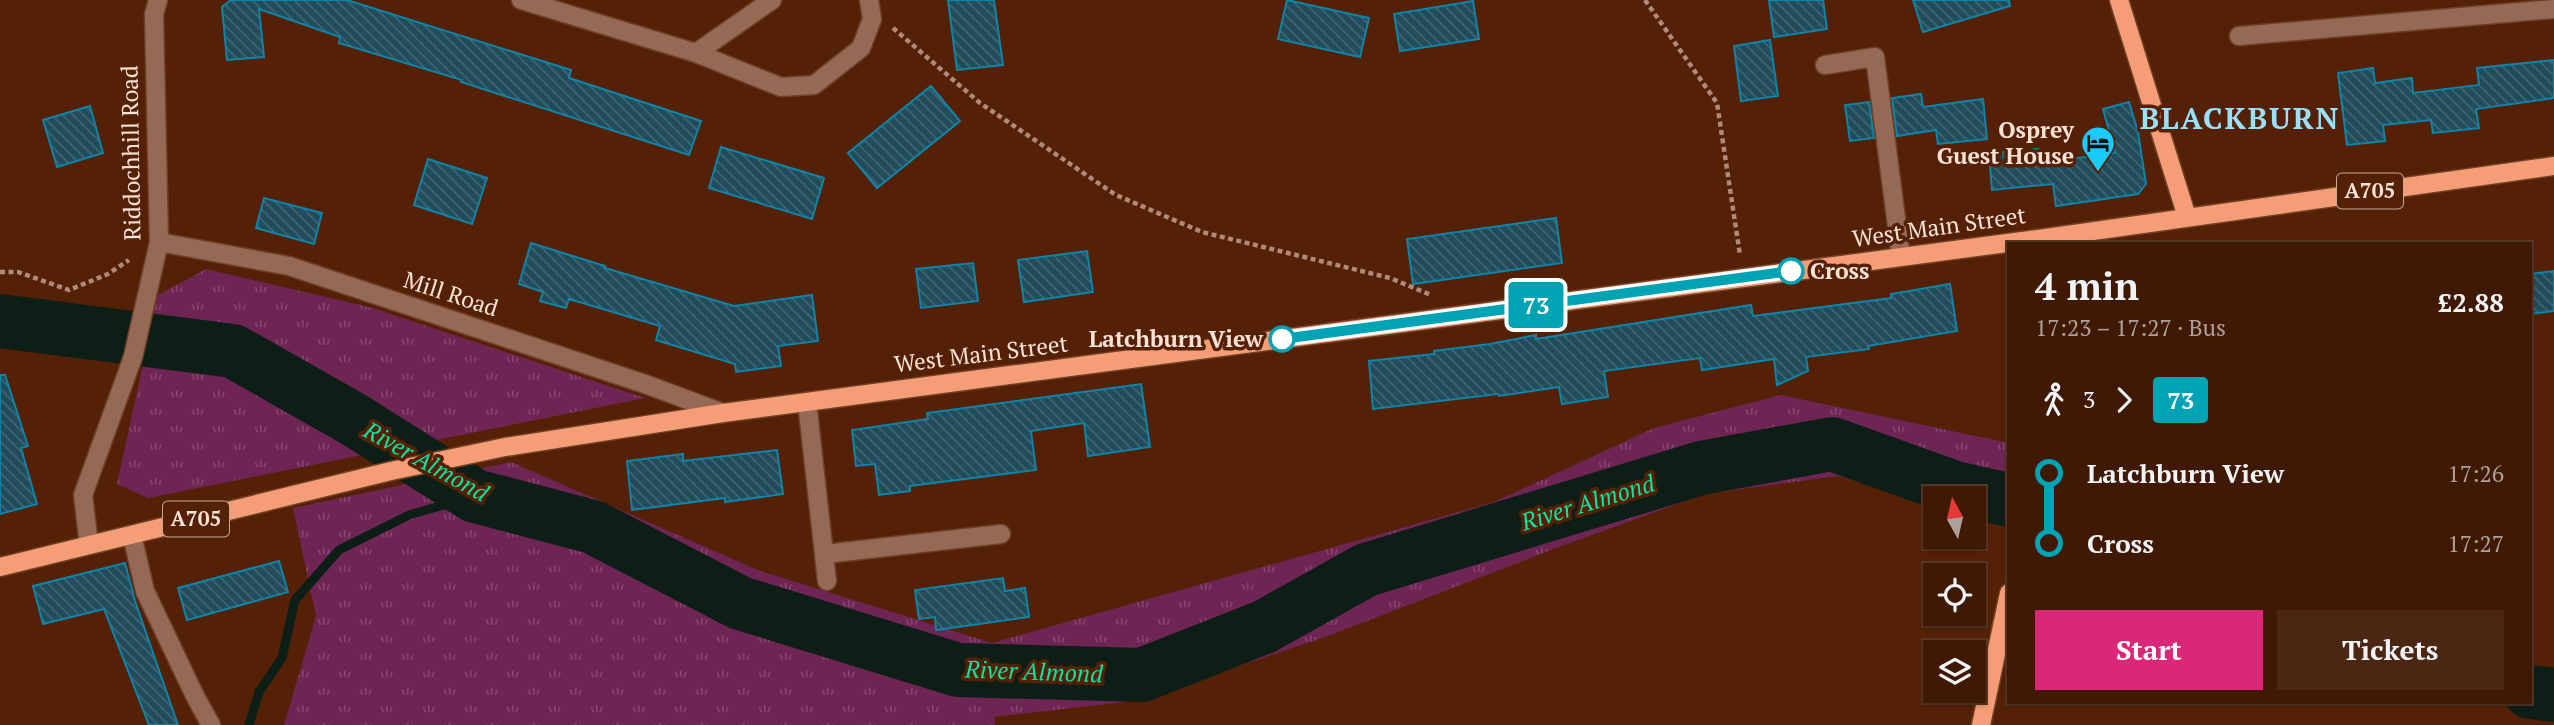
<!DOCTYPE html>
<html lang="en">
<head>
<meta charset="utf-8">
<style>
	body { margin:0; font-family:"PT Serif",serif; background:#4a2613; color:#f1f3f6; height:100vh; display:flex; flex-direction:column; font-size:26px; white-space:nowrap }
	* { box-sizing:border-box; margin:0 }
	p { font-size:23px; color:#ada09a }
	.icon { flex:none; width:38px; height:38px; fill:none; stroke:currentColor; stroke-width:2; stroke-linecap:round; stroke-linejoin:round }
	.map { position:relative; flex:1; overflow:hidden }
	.side { position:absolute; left:2007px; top:242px; width:525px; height:462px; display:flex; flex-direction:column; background:#3f1904; border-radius:0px; box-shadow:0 2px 5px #0004,0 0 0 2px #583826 }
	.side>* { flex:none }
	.badge { padding:0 14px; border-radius:5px; font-size:24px; line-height:46px }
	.needle { width:46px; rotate:352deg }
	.controls { position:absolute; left:1923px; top:486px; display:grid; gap:14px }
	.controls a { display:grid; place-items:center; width:63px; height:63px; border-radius:0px; background:#3f1904; box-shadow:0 2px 5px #0004,0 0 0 2px #583826; font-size:35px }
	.map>.badge { position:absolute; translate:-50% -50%; box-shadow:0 0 0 4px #fff }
	.legs { display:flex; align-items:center; gap:10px; height:77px; padding:0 28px; font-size:23px }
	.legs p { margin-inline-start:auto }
	.headline { display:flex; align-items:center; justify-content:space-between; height:119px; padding:0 28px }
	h1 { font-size:38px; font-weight:600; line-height:52px }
	.button { display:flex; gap:14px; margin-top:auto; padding:14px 28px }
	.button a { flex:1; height:80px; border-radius:0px; background:#db2777; color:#fff; font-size:28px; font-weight:600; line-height:80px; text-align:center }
	.button a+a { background:#4a2613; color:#f1f3f6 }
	ul { padding:0 28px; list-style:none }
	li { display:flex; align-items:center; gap:24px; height:70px; font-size:26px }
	li i { display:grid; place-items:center; width:10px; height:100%; margin:0 9px; background:currentColor }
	li i::after { content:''; width:18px; height:18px; margin:-9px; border:5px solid; border-radius:50%; background:#3f1904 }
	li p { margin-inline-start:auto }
	li:first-child i { background:linear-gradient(#0000 50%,currentColor 0) }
	li:last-child i { background:linear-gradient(currentColor 50%,#0000 0) }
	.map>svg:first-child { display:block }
</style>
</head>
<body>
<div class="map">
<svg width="2554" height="725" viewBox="0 0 2554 725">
	<defs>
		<pattern id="grass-tufts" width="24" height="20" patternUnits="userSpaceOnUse" patternTransform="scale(1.75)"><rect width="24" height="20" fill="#6f2554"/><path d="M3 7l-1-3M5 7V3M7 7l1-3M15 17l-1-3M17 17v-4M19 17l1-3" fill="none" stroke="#84446c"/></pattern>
		<pattern id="building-back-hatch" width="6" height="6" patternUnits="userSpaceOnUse" patternTransform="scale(1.75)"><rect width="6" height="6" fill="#204c5c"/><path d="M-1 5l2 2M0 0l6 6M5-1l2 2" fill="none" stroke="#416673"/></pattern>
	</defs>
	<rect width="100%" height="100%" fill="#542106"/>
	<path fill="url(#grass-tufts)" d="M206,269L369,307L645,398L148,498L117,484L158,295Z
		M1781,395L2009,443V460L1989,520L1974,516V499H1936L1935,504L1838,476L1705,494L1559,547L1328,636L1134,701L994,717L995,725H284L316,616L293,508L511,462L760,571L992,643L1494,502L1654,428Z"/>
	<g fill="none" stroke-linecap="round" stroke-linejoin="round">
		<path stroke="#0d1e17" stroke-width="9" d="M249,725L259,692L282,658L295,600L339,550L409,515L475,496"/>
		<path stroke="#0d1e17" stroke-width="54" d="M0,321L233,351L353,419L475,496L593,527L740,603L958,670L1142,675L1264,627L1366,570L1701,468L1832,444L1955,488L2009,500
			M2530,692L2554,695"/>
	</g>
	<path fill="url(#building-back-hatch)" stroke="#0e85a8" stroke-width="2" d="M231,0H347L571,70L569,78L701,121L689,155L461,82L462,80L339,43L340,37L259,9L264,57L227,60L222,7Z
		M948,0H994L1003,65L957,70Z
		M1287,0L1369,18L1360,57L1278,39Z
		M1769,0H1823L1827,29L1774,37Z
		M1913,0H2009L2010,6L1923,32Z
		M1473,1L1479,39L1400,51L1394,14Z
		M1770,40L1778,96L1741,101L1734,46Z
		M2554,60V98L2476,109L2479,128L2433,133L2431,120L2383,125L2385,141L2347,145L2338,73L2373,68L2375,83L2412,78L2413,93L2479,85L2477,68Z
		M931,86L960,121L877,188L848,153Z
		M1921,94L1923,107L1983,99L1987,139L1938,144L1936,130L1897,136L1892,98Z
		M1869,102L1874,138L1850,141L1845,105Z
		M2129,102L2138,132L2146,184L2138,194L2056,206L2053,184L1992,190L1989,153L2039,149L2041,163L2115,153L2103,109Z
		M90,106L103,153L57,167L43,120Z
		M721,147L824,178L812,219L709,188Z
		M428,159L487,178L472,224L414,205Z
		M264,198L322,213L314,244L256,228Z
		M1556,218L1562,263L1413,284L1407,239Z
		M531,243L605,266V268L734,306L812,295L818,341L778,346L781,366L736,372L735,364L656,340L660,326L569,299L566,308L540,301L543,292L519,284Z
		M1087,251L1093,292L1024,302L1018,260Z
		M973,263L978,301L921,308L916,269Z
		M2554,271V311L2530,314V274Z
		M1950,284L1957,331L1868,346L1869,349L1806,357L1808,371L1777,385L1774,359L1702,370L1700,358L1604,371L1608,397L1562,404L1559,387L1499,396L1498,394L1373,409L1369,361L1434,354V351L1490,344L1536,335V339L1751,305L1753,316L1891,298V294Z
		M0,375H5L28,446L21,448L37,504L0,514Z
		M1141,384L1150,447L1088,456L1084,423L1031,431L1036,470L910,486V491L879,495L875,464L856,466L852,430L928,419L927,413Z
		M777,450L783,494L725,502V498L632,510L627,461L683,454V461Z
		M279,561L288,592L187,620L178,588Z
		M125,563L135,601L178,725H149L104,609L43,624L33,586Z
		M1003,578L1005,591L1025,588L1029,617L936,630L935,617L919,619L915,590Z"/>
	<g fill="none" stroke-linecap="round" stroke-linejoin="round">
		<g stroke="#6f4027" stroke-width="21">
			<path id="minor" d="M521,0L696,53L772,0
				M2239,36L2554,9
				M696,53L781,87L814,85L861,48L872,19L869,0
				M1825,65L1875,57L1901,257
				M159,242L289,266L645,384L723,413
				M807,402L827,581
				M132,535L145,591L195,696L211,725
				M89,545L83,495L133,357L159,242L154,14L158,0
				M825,554L1001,534"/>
		</g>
		<g stroke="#6f4027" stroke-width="21">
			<path id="major" d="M2119,0L2187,217
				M0,567L391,471L505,447L723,413L2030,240L2554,166
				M1981,725L2009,593"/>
		</g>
		<path stroke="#b08b79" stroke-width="4.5" stroke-dasharray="5 3.5" stroke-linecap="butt" d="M1645,0L1717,103L1740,255
			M893,28L980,103L1116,195L1202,232L1390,278L1431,295
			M0,272H18L69,290L108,274L129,260"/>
		<use href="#minor" stroke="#946956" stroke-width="18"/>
		<use href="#major" stroke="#f59d76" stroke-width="18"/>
	</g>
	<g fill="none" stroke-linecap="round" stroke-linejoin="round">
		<g stroke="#fff" stroke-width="16">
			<path id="line-1" d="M1282,339L1791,271"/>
		</g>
		<use href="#line-1" stroke="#00a3b4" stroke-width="10"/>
	</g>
	<defs>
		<g id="hotel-pin" transform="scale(1.75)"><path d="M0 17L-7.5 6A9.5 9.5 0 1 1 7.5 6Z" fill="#19cafc" stroke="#542106"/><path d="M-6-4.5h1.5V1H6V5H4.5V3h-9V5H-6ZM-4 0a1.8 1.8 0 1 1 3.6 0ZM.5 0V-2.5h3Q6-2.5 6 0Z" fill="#111"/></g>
	</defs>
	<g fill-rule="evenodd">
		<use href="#hotel-pin" x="2098" y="143"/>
	</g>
	<g fill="#fff" stroke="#00a3b4" stroke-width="3.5">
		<circle cx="1791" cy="271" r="12"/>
		<circle cx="1282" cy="339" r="12"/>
	</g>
	<g text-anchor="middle" stroke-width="7" stroke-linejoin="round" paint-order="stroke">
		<g fill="#542106" stroke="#c9a898" stroke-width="2">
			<rect x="2337" y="173.5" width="66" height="35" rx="5"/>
			<rect x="163" y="501.5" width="66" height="35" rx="5"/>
		</g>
		<g font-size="21" font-weight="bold" fill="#fbe2d7">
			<text x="2370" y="198">A705</text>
			<text x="196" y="526">A705</text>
		</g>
		<g font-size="23" font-weight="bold" fill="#fbe2d7" stroke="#542106" text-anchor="end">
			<text x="2074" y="138">Osprey<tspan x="2074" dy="26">Guest House</tspan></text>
		</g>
		<g font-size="23" fill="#fbe2d7" stroke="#542106">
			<text transform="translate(131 153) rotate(-91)" y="8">Riddochhill Road</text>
			<text transform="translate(1939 227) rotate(-8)" y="8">West Main Street</text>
			<text transform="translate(451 294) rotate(18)" y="8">Mill Road</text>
			<text transform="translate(981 354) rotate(-7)" y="8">West Main Street</text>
		</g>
		<g font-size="23" font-weight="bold" fill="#fbe2d7" stroke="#542106" text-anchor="start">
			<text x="1810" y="279">Cross</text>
			<text x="1263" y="347" text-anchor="end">Latchburn View</text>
		</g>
		<g font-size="24" font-style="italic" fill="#0ce1a3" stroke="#542106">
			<text transform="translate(426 462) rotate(29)" y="8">River Almond</text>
			<text transform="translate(1588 503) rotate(-17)" y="8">River Almond</text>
			<text transform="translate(1034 672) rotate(2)" y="8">River Almond</text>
		</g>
		<g font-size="30" font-weight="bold" letter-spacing="2" fill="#99e0fc" stroke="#542106">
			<text x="2240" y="129">BLACKBURN</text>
		</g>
	</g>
</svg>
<div class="controls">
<a><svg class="needle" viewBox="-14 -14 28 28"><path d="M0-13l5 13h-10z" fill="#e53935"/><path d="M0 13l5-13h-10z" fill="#ada09a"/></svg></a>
<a><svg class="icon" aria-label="locate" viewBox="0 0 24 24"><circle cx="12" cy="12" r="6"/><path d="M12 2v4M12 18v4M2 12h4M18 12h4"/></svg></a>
<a><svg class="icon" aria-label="layers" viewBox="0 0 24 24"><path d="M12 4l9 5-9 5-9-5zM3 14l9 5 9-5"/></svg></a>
</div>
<b class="badge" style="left:1536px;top:305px;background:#00a3b4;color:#fff">73</b>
<section class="side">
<div class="headline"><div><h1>4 min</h1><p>17:23 – 17:27 · Bus</p></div><b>£2.88</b></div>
<div class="legs"><svg class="icon" aria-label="walk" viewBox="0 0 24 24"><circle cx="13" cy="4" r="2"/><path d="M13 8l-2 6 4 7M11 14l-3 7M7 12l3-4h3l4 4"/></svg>3<svg class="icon" aria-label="forward" viewBox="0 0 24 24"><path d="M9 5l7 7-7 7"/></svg><b class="badge" style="background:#00a3b4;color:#fff">73</b></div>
<ul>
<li><i style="color:#00a3b4"></i><b>Latchburn View</b><p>17:26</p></li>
<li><i style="color:#00a3b4"></i><b>Cross</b><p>17:27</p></li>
</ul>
<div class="button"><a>Start</a><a>Tickets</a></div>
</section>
</div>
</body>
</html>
